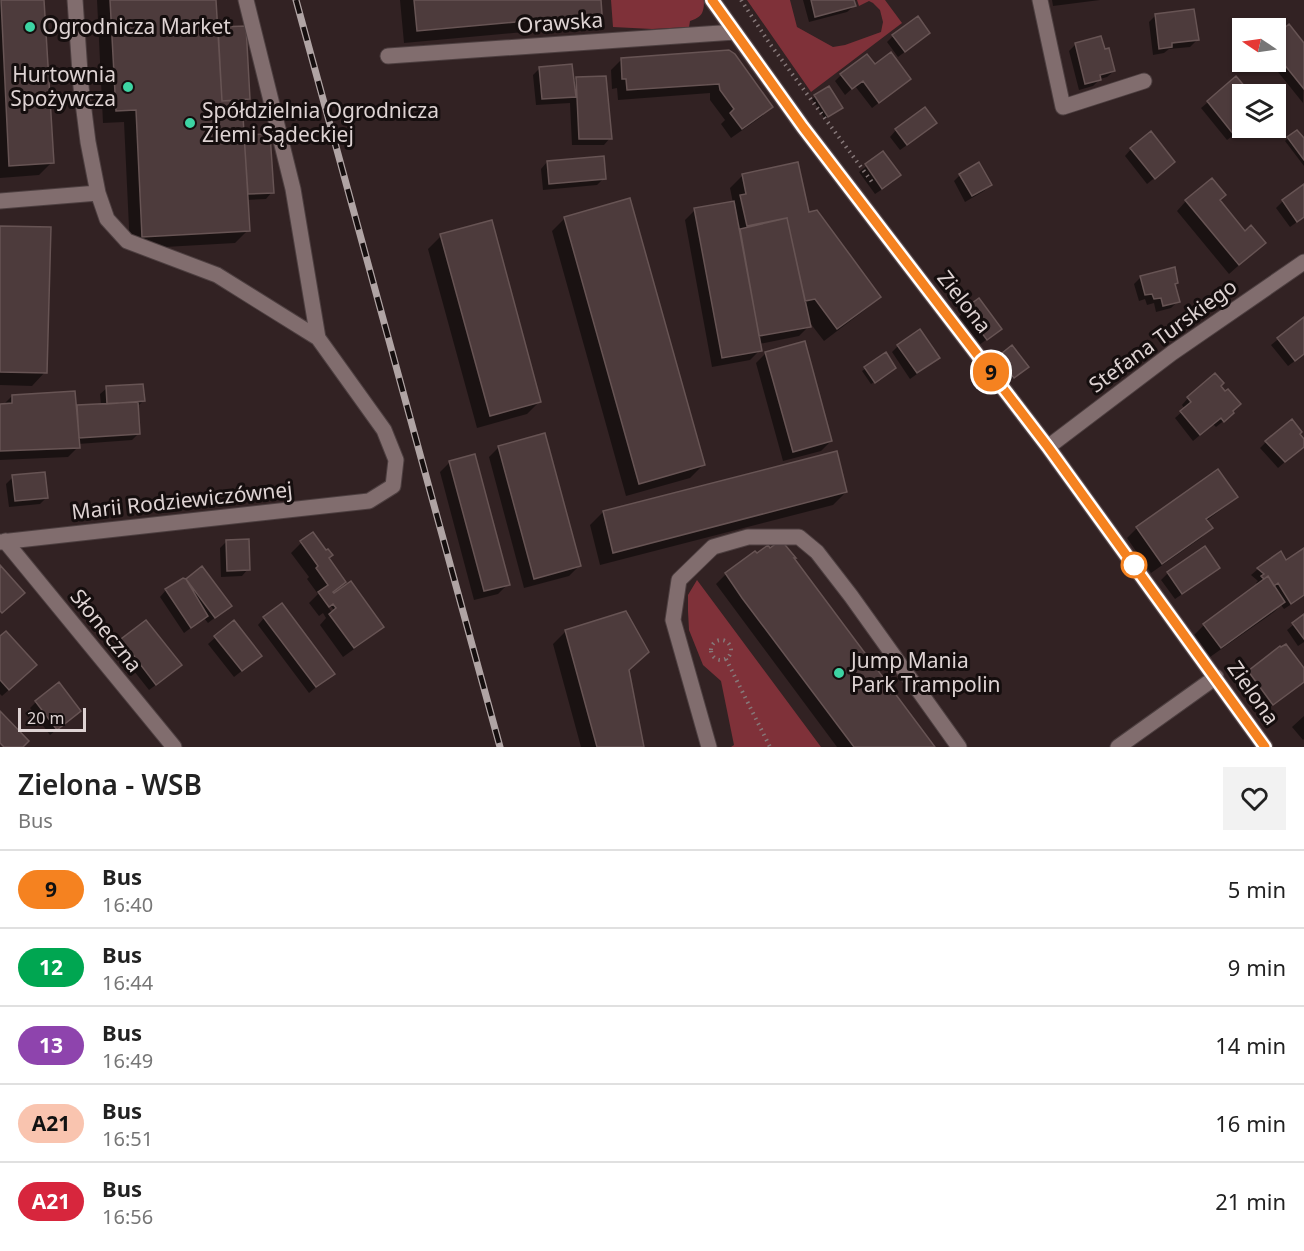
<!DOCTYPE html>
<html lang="en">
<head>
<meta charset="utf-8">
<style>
	body { margin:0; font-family:"Noto Sans",sans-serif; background:#f2f2f2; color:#222; height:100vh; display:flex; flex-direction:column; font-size:22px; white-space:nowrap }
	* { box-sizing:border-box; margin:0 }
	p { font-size:20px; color:#767676 }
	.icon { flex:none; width:33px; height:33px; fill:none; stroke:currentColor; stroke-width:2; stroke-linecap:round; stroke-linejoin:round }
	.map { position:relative; height:747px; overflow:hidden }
	.details { display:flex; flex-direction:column; background:#fff; flex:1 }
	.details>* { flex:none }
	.badge { padding:0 12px; border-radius:20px; font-size:21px; line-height:39px }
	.needle { width:39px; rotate:283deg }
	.fabs { position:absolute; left:1232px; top:18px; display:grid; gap:12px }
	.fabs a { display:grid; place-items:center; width:54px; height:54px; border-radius:0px; background:#fff; box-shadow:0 2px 4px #0004; font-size:30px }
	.scale { position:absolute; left:18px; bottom:15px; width:68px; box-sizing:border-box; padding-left:6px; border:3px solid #ded3d3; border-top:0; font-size:16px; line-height:21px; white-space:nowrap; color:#ded3d3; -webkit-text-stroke:4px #150e0e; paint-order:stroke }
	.map>.badge { position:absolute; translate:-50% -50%; box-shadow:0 0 0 3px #fff }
	.round { display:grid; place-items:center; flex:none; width:63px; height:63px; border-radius:0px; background:#f2f2f2 }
	.summary { display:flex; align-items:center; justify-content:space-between; height:102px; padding:0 18px }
	h1 { font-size:28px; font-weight:600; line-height:45px }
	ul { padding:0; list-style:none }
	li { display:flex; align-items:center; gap:18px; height:78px; padding:0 18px; border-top:2px solid #e0e0e0 }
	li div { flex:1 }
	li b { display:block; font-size:22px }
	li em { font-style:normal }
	li .badge { min-width:66px; font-weight:700; text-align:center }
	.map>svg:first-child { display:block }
</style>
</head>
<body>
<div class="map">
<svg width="1304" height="747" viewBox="0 0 1304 747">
	<rect width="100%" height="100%" fill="#322223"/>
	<path fill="#7f3139" d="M611,0H704C704,13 702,17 690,21L689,27L652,29L613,27Z
		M747,0H790L797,27L833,47L845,45L881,32L883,22L880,10L873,3L869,1L859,6L857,0H885L902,23L811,92Z
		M697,580L821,747H731L734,745L721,681L703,665L689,630L688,611V595Z"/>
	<path fill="#0007" fill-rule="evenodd" d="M0,0H42L52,162L39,175L0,178Z
		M97,0H215L216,31L219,29L249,99L241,106L243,137L272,192L266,199L246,200L248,230L235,243L130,249L124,122L103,123Z
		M400,0H600L601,13L588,26L404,43Z
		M803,0H853L854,6L847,12L809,22Z
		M1052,0H1100L1053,6Z
		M1156,15L1197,40L1190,47L1169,49L1164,53L1153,55L1149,22Z
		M893,36L922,39L898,57L887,42Z
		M1100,38L1114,71L1107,77L1100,79L1093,86L1079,90L1069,51L1075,45Z
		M1275,38L1304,45L1303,103L1270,62H1275Z
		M729,51L771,107L761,117L731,138L721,124L725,120L710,100V93L618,100L617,88L612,89L611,70L621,60Z
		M874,66L902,85L872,108L855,86L845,95L835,81L841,75Z
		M540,68L573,82L577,78L610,138L604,145H572L570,103L536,105L533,75Z
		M1236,79L1249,94H1242V128H1243L1227,140L1201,108Z
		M815,97L838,111L825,119L812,99Z
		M929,129L900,150L890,137L896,130Z
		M1288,138L1304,141V166L1285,141Z
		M1131,149L1167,168L1147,184L1125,156Z
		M883,153L899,175L893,182L875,194L859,172Z
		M547,162L604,178L597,185L543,190L541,169Z
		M743,175L879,297L866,309L824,341L807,319L809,326L799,336L759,344L760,350L750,360L712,367L685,220L695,210L733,203L730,188Z
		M960,175L990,185L984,191L965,202L954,181Z
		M1304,186V217L1290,227L1276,208L1283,201Z
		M1186,201H1218L1244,233L1264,243L1229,274L1177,211Z
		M565,218L703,465L690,478L626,496L552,231Z
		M0,227L45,372L32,386L0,385Z
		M441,236L540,401L527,414L477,428L428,249Z
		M1141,277L1177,282L1174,285L1178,301L1171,308L1156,312L1154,303L1147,305L1145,299L1139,301L1134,284Z
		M965,310L993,335L979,345L959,317Z
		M1304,318V354L1288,366L1271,345Z
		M898,346L938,358L931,364L910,379L892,352Z
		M766,353L831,441L821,451L783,461L756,363Z
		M998,358L1024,370L1010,380L995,361Z
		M865,369L892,370L871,384L862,371Z
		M1219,386L1226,419L1216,427L1213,424L1193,441L1175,418L1185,409L1182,405L1188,398Z
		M107,388L144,400L137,407L138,434L132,440L78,444V447L68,457L0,460V405H3L12,396L75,409L78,407L101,405L100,394Z
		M1298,434L1304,442V445L1278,468L1260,448L1266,442Z
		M499,447L579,566L569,576L524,588L489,457Z
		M836,453L846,492L833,505L600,565L590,525L603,512Z
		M450,462L508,584L498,594L474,600L440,472Z
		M1218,471L1236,496L1226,506L1206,521L1211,528L1201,538L1151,573L1127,538L1137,528Z
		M13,477L47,497L40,504L9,507L6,484Z
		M312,535L344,582L331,595L382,626L372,636L343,657L320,625L326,618L323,613L319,616L309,603L318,594L307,579L309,577L291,553L301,543ZM323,600H327L335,612L333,614Z
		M227,541L248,569L242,576L221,577L220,548Z
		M1204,548L1218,568L1212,574L1175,599L1161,580L1168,573Z
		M1304,550V596L1284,609L1281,605L1274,612L1210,657L1194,635L1204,625L1258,585L1256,583L1258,581L1251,575L1258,569L1280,553L1286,562Z
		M202,569L230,606L208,623L204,618L184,633L160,597L166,590L187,580Z
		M726,574L933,747H837L716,584Z
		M1304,616V642L1298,646L1287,630Z
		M264,618L333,673L309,693L258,625Z
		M146,622L173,672L149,690L115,647Z
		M233,622L253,662L234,677L208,644Z
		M566,631L627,671L642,747H581L553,644Z
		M0,638L29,672L2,696L0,694Z
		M1304,670V681L1266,710L1243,678L1249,672Z
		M36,702L79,711L50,735L30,708Z
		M1304,716V739L1303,740L1292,727Z"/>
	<path fill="#4d3b3c" stroke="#675454" stroke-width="1.5" d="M1,0H44L54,163L9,166Z
		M110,0H216L222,101L242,100L250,231L142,237L136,110L116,111Z
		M414,0H601L602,14L417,31Z
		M811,0H854L856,6L815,17Z
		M1194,9L1199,40L1172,43V47L1159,49L1155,14Z
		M918,16L930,33L905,52L892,35Z
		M1289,24L1304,43V89L1275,53V36Z
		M246,26L250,99L222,101L218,27Z
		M1101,36L1105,49L1109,48L1115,71L1100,75L1101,80L1085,84L1075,43Z
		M729,50L735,54L773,107L742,129L730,113L734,109L720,90L719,84L627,90L626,79H622L621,58Z
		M891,52L911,79L879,103L863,81L852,89L840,74L867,54L875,64Z
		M572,64L576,97L542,99L539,67Z
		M606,76L612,139H579L576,77Z
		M1236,76L1251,94H1242V128H1243L1234,135L1207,101Z
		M829,86L843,108L828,117L814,95Z
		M925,107L937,123L907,145L895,129Z
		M1297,130L1304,138V160L1287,137Z
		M1151,131L1175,162L1155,179L1130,148Z
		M270,134L274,193L248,194L244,135Z
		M883,151L901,175L882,189L865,164Z
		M604,156L606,179L549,184L547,161Z
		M798,162L809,212L817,210L881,297L837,329L815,299L805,301L787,218L747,226L740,195L746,194L742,174Z
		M979,162L992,185L972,196L959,174Z
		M1212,178L1226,195L1220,200L1245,231L1251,225L1266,243L1239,265L1185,200Z
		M1304,184V217L1297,222L1282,200Z
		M630,198L705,465L639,484L564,217Z
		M734,201L762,351L722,358L694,208Z
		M787,218L811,327L759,336L740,229Z
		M492,220L541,402L490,416L440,234Z
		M0,226L51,227L47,373L0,372Z
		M1175,267L1178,283L1175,284L1180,302L1163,306L1161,298L1154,299L1152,294L1145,295L1140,276Z
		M979,298L1002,329L987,340L964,309Z
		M1304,317V354L1295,361L1277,338Z
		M920,329L940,358L917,373L897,345Z
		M805,341L832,441L793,452L765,352Z
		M1012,345L1029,367L1014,378L997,357Z
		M886,352L896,368L875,383L864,367Z
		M1215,373L1224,383L1221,386L1225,391L1228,389L1241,404L1233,411L1234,413L1224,422L1221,418L1200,435L1180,411L1191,402L1187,397Z
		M143,384L145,401L107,404L106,386Z
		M75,391L80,448L0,451V404L12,403V395Z
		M138,402L140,434L79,438L77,405Z
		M1292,419L1302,432L1300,434L1304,439V447L1285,462L1265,441Z
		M545,433L581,566L534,579L498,446Z
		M837,451L847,492L613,553L603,511Z
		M475,454L510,585L484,591L449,461Z
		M1218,469L1238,497L1206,519L1213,528L1162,564L1136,527Z
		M45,472L48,498L15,501L12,475Z
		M313,532L326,550L328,549L333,555L329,558L346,582L333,592L334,593L351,581L384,627L354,648L329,614L336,608L333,604L329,607L318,592L328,585L316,568L318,566L300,541Z
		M249,539L250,570L227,571L226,540Z
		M781,540L796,558H794L935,747H854L742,598L725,573L755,551L757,553L768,545L770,548Z
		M1205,546L1220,568L1182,594L1167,572Z
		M1304,548V595L1291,604L1278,583L1274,586L1268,576L1264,579L1261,576L1264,574L1257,568L1281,551L1286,560Z
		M0,565L25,593L2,613L0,611Z
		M202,566L232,606L215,618L186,579Z
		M1268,576L1285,602L1221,648L1203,624Z
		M183,578L186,579L208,616L191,628L165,589Z
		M282,603L335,674L316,687L263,617Z
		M626,611L649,652L629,670L644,747H597L565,630Z
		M1304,614V639L1292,623Z
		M146,620L182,665L156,685L121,639Z
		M234,620L262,656L242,671L214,636Z
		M6,631L37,665L9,690L0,680V636Z
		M1286,644L1304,668V682L1273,705L1248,671L1280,646L1281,647Z
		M59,682L81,711L57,730L35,701Z
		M0,711L29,741L23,747H4L0,743Z"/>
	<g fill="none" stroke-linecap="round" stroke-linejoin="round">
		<g stroke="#4d3f40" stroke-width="17">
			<path id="minor" d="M75,0L81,87L88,142L98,193L107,219L127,241L217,275L318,338
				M712,0L803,127L1048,447L1265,747
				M1040,0L1063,107L1144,81
				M388,56L735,32
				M0,201L98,193
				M1048,447L1172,353L1304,262
				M5,541L174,747
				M0,542L369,501L393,486L396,460L384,430L318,338L293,189L246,0
				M709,747L673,620L679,580L713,547L748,537H799L817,552L851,596L959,747
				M1118,747L1216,677"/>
		</g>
		<path stroke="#867879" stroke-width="4" stroke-dasharray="1.5 4.5" stroke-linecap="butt" d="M741,0L770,44L872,182
			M711 650a10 10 0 1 1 20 0a10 10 0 1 1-20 0Z
			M726,659L770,747"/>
		<use href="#minor" stroke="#816d6e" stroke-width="15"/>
		<g stroke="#b0a4a4" stroke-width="7">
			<path id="rail" d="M296,0L500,747"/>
		</g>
		<use href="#rail" stroke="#150e0e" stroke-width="4.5" stroke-dasharray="14" stroke-linecap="butt"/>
	</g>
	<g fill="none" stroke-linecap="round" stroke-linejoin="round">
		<g stroke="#fff" stroke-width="14">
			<path id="line" d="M712,0L803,127L1048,447L1265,747"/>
		</g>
		<use href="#line" stroke="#f58220" stroke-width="9"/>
	</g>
	<g fill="#3dd4a3" stroke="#150e0e" stroke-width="2">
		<circle cx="30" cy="27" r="6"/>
		<circle cx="128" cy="87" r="6"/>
		<circle cx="190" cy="123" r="6"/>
		<circle cx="839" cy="673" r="6"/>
	</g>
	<circle fill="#fff" stroke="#f58220" stroke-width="3" cx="1134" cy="565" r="12"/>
	<g text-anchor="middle" stroke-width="6" stroke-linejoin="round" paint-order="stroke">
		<g font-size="21" fill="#ded3d3" stroke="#150e0e">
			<text transform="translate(560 23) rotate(-4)" y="7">Orawska</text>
			<text transform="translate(964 302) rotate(52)" y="7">Zielona</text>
			<text transform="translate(1163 336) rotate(-36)" y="7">Stefana Turskiego</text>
			<text transform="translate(182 501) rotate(-6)" y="7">Marii Rodziewiczównej</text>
			<text transform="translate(106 631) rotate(51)" y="7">Słoneczna</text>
			<text transform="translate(1253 693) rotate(55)" y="7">Zielona</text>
		</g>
		<g font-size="21" fill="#ded3d3" stroke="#150e0e" text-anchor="start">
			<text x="42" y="34">Ogrodnicza Market</text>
			<text x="116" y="82" text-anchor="end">Hurtownia<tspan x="116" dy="24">Spożywcza</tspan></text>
			<text x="202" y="118">Spółdzielnia Ogrodnicza<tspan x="202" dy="24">Ziemi Sądeckiej</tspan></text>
			<text x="851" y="668">Jump Mania<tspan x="851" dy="24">Park Trampolin</tspan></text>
		</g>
	</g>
</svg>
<div class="fabs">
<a><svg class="needle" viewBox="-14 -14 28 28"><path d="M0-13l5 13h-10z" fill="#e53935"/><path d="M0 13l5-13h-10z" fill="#767676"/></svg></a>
<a><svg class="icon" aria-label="layers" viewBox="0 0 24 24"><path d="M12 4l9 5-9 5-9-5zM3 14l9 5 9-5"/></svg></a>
</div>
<div class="scale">20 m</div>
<b class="badge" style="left:991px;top:372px;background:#f58220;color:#111">9</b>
</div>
<section class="details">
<div class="summary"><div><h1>Zielona - WSB</h1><p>Bus</p></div><a class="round"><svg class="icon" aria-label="heart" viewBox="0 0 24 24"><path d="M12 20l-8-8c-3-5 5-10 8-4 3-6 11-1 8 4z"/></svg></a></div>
<ul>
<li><span class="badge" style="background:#f58220;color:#111">9</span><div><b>Bus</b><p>16:40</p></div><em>5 min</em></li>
<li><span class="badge" style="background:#00a651;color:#fff">12</span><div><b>Bus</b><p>16:44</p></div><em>9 min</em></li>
<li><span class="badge" style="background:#8e44ad;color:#fff">13</span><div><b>Bus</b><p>16:49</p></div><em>14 min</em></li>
<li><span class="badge" style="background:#f9c4af;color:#111">A21</span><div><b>Bus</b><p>16:51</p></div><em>16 min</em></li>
<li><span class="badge" style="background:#d7263d;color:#fff">A21</span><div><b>Bus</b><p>16:56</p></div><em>21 min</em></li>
</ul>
</section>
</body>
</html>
